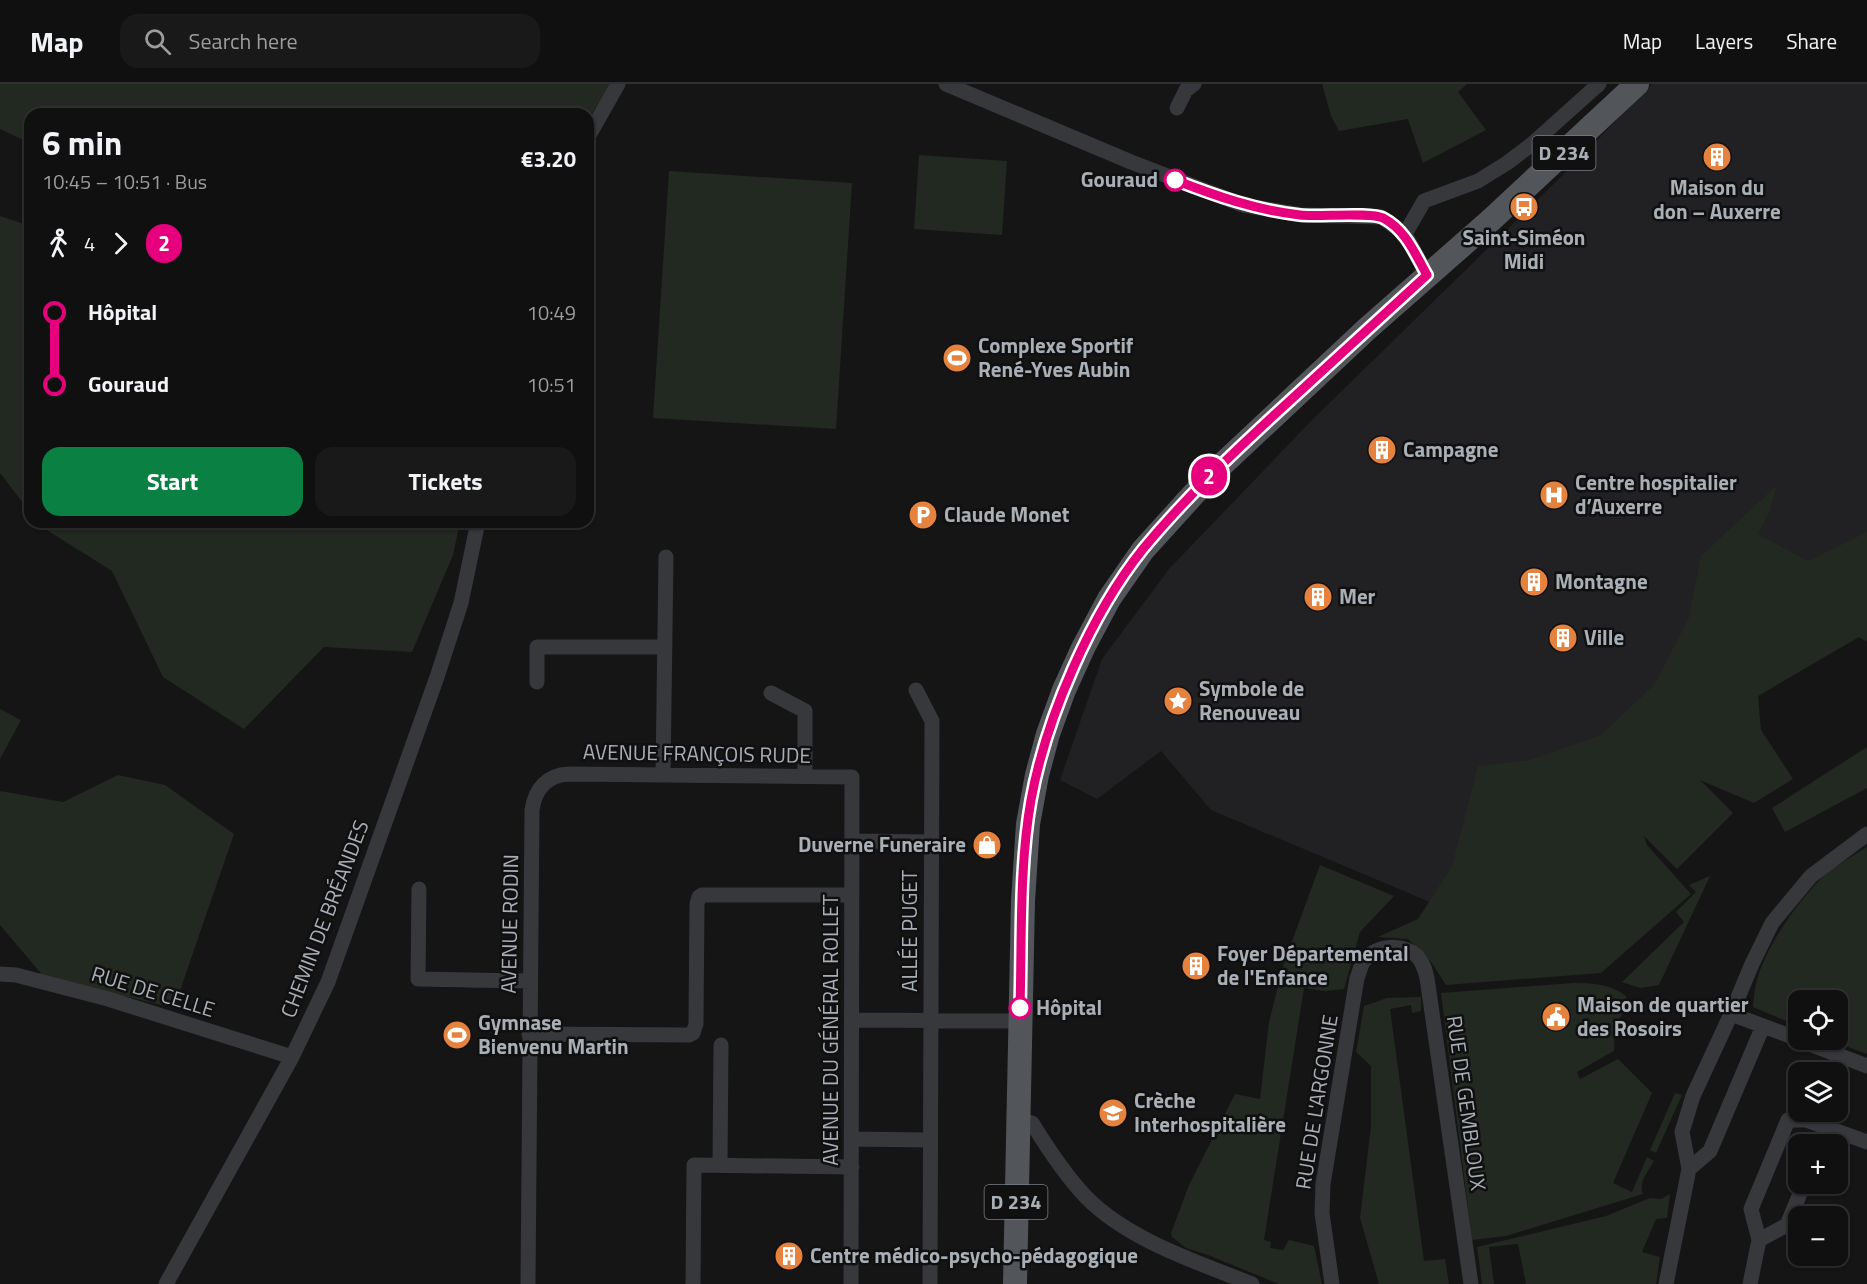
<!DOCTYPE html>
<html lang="en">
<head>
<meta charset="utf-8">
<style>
	body { margin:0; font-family:"Titillium Web",sans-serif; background:#191919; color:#f1f3f6; height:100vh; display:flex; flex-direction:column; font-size:22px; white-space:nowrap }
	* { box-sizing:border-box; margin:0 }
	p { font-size:20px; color:#9c9d9f }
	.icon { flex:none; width:33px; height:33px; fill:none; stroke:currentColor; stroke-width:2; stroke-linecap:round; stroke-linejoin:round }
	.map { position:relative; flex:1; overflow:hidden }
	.details { position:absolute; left:24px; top:24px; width:570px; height:420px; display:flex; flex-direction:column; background:#101010; border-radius:18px; box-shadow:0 2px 4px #0004,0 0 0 2px #303030 }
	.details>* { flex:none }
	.badge { padding:0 12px; border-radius:20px; font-size:21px; line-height:39px }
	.buttons { position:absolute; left:1788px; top:906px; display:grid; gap:12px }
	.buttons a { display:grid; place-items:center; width:60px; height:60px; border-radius:12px; background:#101010; box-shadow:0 2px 4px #0004,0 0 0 2px #303030; font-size:30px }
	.map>.badge { position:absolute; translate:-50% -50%; box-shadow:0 0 0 3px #fff }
	.legs { display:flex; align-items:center; gap:9px; height:66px; padding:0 18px; font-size:20px }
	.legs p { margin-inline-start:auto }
	.head { display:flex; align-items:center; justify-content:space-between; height:102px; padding:0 18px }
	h1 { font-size:33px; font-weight:700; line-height:45px }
	.action { display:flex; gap:12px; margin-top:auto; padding:12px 18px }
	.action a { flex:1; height:69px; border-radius:18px; background:#0b8043; color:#fff; font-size:24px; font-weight:700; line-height:69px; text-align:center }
	.action a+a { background:#191919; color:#f1f3f6 }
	ul { padding:0 18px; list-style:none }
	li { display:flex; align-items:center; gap:21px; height:72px; font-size:22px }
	li i { display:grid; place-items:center; width:9px; height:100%; margin:0 8px; background:currentColor }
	li i::after { content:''; width:15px; height:15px; margin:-8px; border:4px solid; border-radius:50%; background:#101010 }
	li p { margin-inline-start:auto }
	li:first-child i { background:linear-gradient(#0000 50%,currentColor 0) }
	li:last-child i { background:linear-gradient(currentColor 50%,#0000 0) }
	header { display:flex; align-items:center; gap:36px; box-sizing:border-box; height:84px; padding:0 30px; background:#101010; border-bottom:2px solid #303030 }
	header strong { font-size:28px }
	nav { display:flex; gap:33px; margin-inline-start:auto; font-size:21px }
	.search { width:420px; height:54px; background:#191919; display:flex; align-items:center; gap:15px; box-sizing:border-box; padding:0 21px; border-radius:18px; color:#9c9d9f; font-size:22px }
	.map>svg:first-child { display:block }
</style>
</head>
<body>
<header>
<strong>Map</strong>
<div class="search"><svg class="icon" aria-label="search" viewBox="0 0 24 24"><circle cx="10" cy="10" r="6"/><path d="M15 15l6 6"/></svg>Search here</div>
<nav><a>Map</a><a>Layers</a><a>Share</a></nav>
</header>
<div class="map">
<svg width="1867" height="1200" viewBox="0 0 1867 1200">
	<rect width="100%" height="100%" fill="#151516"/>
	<path fill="#212123" d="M1652,0H1867V525L1475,837L1211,726L1161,667L1097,715L1060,696L1102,575L1169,485L1312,336L1563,91Z"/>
	<path fill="#222921" d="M0,0H610L588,36V30H30V59L0,45Z
		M1322,0H1467L1458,8L1486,46L1423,79L1408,35L1339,47L1331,32Z
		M919,71L1007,77L1002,151L914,145Z
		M669,87L852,99L836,345L653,334Z
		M0,132L30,142V428L0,389Z
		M1776,402L1770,427L1758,450L1808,477L1867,448V558L1859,553L1758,612L1761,646L1793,695L1754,719L1700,696L1733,729L1677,785L1644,752L1647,761L1691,810L1601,889L1446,901L1432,879L1408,855L1378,853L1418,835L1452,782L1478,682L1530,676L1601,651L1655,600L1689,533L1701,472Z
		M38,438H460L453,471L412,568L324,563L244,645L163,593L112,487L42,443Z
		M0,625L21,636L0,675Z
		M1867,663V704L1785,748L1772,724Z
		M118,691L165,701L234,750L174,924L44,893L0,841V707L63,718Z
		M1867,763V970L1830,956H1838V916H1798V942L1753,923C1754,915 1754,907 1756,900C1764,864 1801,812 1828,788C1840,779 1854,771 1867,763Z
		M1320,781L1394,812L1360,848L1344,905L1325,907L1304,904L1264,1156L1271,1158L1270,1164L1283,1166L1289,1156L1314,1162L1322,1200H1279L1208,1171L1186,1164L1172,1153L1171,1149L1189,1101L1235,1010L1260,1015L1269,938L1284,879Z
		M1710,792L1659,901L1640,904L1622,898L1684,838L1676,828L1696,808L1689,801Z
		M1573,899C1592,899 1611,900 1626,912L1627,920L1615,944L1614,967L1577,988L1580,995L1618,975L1652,1009L1613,1099L1632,1108L1647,1073L1654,1077C1648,1088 1638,1098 1643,1110L1506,1152L1472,1156L1441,909Z
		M1421,913V927L1412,929L1411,921L1390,925L1424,1177L1445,1175L1449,1200H1379L1360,1134L1371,1042V982L1356,968L1364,922L1387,914Z
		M1675,1009L1682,1011L1656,1069L1650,1066Z
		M1670,1110L1667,1134L1656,1135L1642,1168L1660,1173L1656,1200H1526L1518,1160L1489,1163L1494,1200H1482L1477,1163L1606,1132L1650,1114L1661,1115Z"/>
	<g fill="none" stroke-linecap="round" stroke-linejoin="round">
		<path stroke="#36383b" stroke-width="15" d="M946,0L1131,78L1243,121L1301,131L1381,133L1405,150L1427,191
			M1177,24L1186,6L1194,0
			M588,53L618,0
			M1405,150L1424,117L1478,97L1507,79L1532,60L1599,0
			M537,598V563H665
			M916,606L932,637L930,1200
			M771,609L805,627V692
			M663,690L666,473
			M852,757L931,758
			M419,805L418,895L530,897
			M0,890L16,891L108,915L292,973
			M1731,930L1798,955
			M853,936L1020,937
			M529,950L689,951L693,949L696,940L697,820L699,813L702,811H852
			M1799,956L1867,982
			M1019,1036L1032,1039C1048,1065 1065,1091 1086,1113C1128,1156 1197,1178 1252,1200
			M852,1055L930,1056
			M1820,1060L1827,1043
			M720,1081L721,961
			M1689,1085L1710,1067L1763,942
			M1759,1156L1751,1125L1788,1036H1806L1867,1058
			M166,1200L292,973L328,898L437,593L461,519L478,438
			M528,1200L532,726C535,705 547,691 569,690L852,693L851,1200
			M693,1200L694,1081L852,1083
			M1332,1200L1322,1129L1323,1100L1357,894C1359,890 1360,884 1362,880C1372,861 1401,858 1417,872C1423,878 1425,886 1427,894L1471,1200
			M1666,1200L1689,1085L1682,1048L1693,1012L1731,930L1752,880L1772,839L1811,792L1867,750
			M1750,1200L1759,1156L1787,1141L1804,1100"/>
		<path stroke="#52565a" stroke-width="24" d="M1015,1200L1023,817L1028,740L1037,691L1048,650L1064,606L1083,564L1109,515L1143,466L1211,391L1368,244L1491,136L1637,0"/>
	</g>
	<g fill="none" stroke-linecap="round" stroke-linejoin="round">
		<g stroke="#fff" stroke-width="14">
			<path id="line-1" d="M1020,924C1022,856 1019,784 1031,716C1046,634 1091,530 1143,465C1185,414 1234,368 1283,323C1331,279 1379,235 1427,191C1415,170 1406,146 1383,134C1371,128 1317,133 1300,131C1256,126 1216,112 1175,96"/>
		</g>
		<use href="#line-1" stroke="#e6007e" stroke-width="9"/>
	</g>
	<defs>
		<g id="building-disc" transform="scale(1.5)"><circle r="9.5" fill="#e5823e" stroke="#101011"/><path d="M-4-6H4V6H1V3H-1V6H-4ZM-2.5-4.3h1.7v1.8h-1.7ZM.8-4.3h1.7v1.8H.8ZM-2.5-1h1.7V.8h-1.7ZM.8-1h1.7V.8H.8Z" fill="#fff"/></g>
		<g id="bus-disc" transform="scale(1.5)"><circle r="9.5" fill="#e5823e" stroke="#101011"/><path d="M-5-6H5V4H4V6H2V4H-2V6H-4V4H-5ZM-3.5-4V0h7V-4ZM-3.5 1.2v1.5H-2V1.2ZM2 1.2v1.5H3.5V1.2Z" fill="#fff"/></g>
		<g id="stadium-disc" transform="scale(1.5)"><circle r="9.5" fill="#e5823e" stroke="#101011"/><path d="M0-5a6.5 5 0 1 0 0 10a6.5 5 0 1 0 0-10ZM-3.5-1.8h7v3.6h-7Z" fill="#fff"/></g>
		<g id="hospital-disc" transform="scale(1.5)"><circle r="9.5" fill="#e5823e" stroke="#101011"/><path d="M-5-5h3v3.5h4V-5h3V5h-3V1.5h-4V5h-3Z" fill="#fff"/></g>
		<g id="parking-disc" transform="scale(1.5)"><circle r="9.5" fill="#e5823e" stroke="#101011"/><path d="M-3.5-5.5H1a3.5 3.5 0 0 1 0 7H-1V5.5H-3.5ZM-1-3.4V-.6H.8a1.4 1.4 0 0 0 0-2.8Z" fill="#fff"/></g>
		<g id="sight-disc" transform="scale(1.5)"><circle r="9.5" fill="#e5823e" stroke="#101011"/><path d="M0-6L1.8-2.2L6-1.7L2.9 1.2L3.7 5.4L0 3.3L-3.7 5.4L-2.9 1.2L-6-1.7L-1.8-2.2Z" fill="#fff"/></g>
		<g id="shop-disc" transform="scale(1.5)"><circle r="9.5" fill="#e5823e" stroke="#101011"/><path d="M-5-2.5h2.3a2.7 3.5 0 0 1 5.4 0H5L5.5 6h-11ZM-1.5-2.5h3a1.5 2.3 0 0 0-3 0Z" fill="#fff"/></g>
		<g id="civic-disc" transform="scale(1.5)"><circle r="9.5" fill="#e5823e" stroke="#101011"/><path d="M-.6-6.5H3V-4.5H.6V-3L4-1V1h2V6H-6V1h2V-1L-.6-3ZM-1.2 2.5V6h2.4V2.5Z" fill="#fff"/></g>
		<g id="school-disc" transform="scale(1.5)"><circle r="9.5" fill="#e5823e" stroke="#101011"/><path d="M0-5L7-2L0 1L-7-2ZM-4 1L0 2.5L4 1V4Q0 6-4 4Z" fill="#fff"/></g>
	</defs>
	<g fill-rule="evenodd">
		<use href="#building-disc" x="1717" y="73"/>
		<use href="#bus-disc" x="1524" y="123"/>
		<use href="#stadium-disc" x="957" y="274"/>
		<use href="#building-disc" x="1382" y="366"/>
		<use href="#hospital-disc" x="1554" y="411"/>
		<use href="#parking-disc" x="923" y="431"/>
		<use href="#building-disc" x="1534" y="498"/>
		<use href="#building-disc" x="1318" y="513"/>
		<use href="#building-disc" x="1563" y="554"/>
		<use href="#sight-disc" x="1178" y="617"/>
		<use href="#shop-disc" x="987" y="761"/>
		<use href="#building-disc" x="1196" y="882"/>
		<use href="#civic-disc" x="1556" y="933"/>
		<use href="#stadium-disc" x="457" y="951"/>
		<use href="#school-disc" x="1113" y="1029"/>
		<use href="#building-disc" x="789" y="1172"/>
	</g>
	<g fill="#fff" stroke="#e6007e" stroke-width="3">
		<circle cx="1175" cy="96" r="10"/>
		<circle cx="1020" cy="924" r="10"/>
	</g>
	<g text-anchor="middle" stroke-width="5" stroke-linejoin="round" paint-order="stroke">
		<g fill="#101011" stroke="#7a7f84" stroke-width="1.5">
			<rect x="1532.5" y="52" width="63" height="34" rx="4.5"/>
			<rect x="984.5" y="1101" width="63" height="34" rx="4.5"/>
		</g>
		<g font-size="20" font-weight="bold" fill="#a8afb6">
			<text x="1564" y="76">D 234</text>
			<text x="1016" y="1125">D 234</text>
		</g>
		<g font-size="21" font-weight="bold" fill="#a8afb6" stroke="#101011" text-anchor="end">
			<text x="1158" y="103">Gouraud</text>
			<text x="1036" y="931" text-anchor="start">Hôpital</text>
		</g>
		<g font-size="21" font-weight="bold" fill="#a8afb6" stroke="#101011" text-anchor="start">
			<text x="1717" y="111" text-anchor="middle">Maison du<tspan x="1717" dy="24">don – Auxerre</tspan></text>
			<text x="1524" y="161" text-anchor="middle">Saint-Siméon<tspan x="1524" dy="24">Midi</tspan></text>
			<text x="978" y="269">Complexe Sportif<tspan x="978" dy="24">René-Yves Aubin</tspan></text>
			<text x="1403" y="373">Campagne</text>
			<text x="1575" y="406">Centre hospitalier<tspan x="1575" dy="24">d’Auxerre</tspan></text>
			<text x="944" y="438">Claude Monet</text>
			<text x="1555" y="505">Montagne</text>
			<text x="1339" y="520">Mer</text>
			<text x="1584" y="561">Ville</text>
			<text x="1199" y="612">Symbole de<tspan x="1199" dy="24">Renouveau</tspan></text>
			<text x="966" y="768" text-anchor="end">Duverne Funeraire</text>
			<text x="1217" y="877">Foyer Départemental<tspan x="1217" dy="24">de l'Enfance</tspan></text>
			<text x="1577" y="928">Maison de quartier<tspan x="1577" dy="24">des Rosoirs</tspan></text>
			<text x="478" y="946">Gymnase<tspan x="478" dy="24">Bienvenu Martin</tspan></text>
			<text x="1134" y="1024">Crèche<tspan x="1134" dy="24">Interhospitalière</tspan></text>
			<text x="810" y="1179">Centre médico-psycho-pédagogique</text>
		</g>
		<g font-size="21" fill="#a8afb6" stroke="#101011">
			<text transform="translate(697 670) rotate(1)" y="7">AVENUE FRANÇOIS RUDE</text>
			<text transform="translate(325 835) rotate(-69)" y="7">CHEMIN DE BRÉANDES</text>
			<text transform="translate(510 840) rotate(-89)" y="7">AVENUE RODIN</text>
			<text transform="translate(910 847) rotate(-90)" y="7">ALLÉE PUGET</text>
			<text transform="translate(153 908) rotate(17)" y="7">RUE DE CELLE</text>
			<text transform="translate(831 946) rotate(-90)" y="7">AVENUE DU GÉNÉRAL ROLLET</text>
			<text transform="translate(1317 1018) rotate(-81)" y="7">RUE DE L'ARGONNE</text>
			<text transform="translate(1466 1019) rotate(82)" y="7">RUE DE GEMBLOUX</text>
		</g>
	</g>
</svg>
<div class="buttons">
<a><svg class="icon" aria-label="locate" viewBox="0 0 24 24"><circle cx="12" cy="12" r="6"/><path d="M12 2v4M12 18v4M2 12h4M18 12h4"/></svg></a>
<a><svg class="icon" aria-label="layers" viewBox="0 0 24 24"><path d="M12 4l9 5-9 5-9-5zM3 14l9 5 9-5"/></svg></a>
<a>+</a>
<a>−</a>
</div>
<b class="badge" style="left:1209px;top:392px;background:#e6007e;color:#fff">2</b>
<section class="details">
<div class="head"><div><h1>6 min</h1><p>10:45 – 10:51 · Bus</p></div><b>€3.20</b></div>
<div class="legs"><svg class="icon" aria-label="walk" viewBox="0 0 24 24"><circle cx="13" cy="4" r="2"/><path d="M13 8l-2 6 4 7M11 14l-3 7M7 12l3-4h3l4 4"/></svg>4<svg class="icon" aria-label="forward" viewBox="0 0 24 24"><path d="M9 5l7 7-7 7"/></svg><b class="badge" style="background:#e6007e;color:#fff">2</b></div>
<ul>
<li><i style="color:#e6007e"></i><b>Hôpital</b><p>10:49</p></li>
<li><i style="color:#e6007e"></i><b>Gouraud</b><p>10:51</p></li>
</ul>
<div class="action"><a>Start</a><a>Tickets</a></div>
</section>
</div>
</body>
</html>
